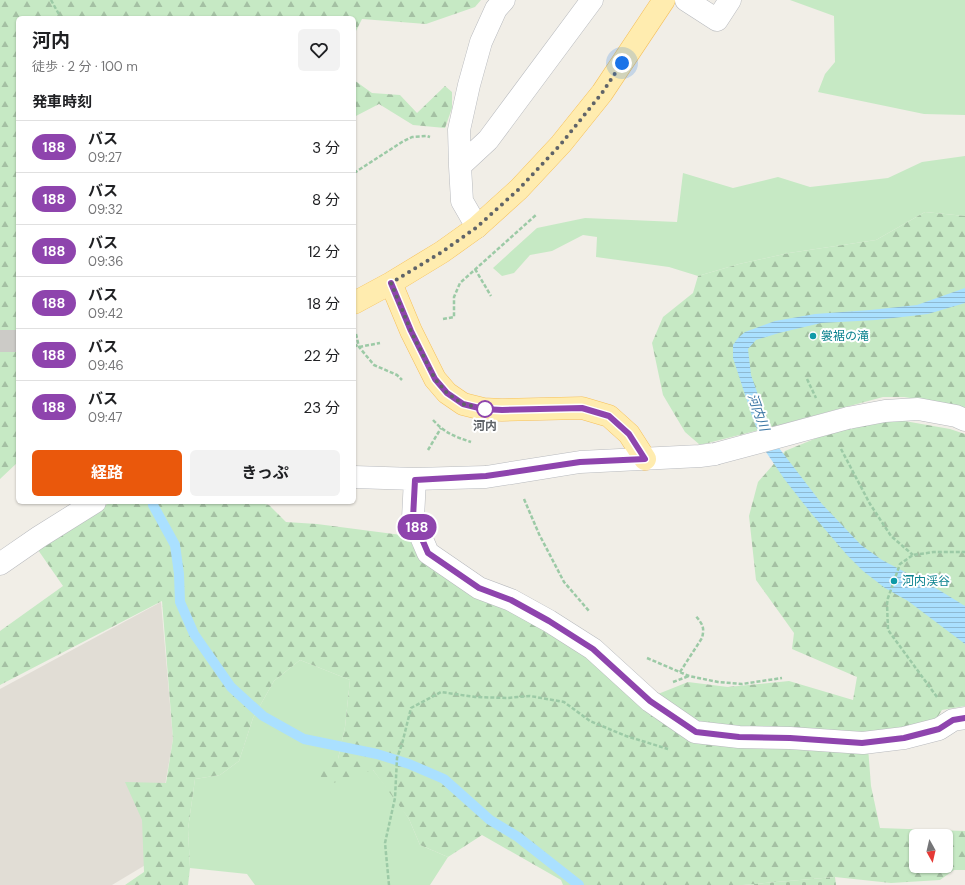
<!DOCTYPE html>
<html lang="ja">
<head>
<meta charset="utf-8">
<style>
	body { margin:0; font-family:"DM Sans","Noto Sans JP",sans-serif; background:#f2f2f2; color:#202124; height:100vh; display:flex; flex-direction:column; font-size:15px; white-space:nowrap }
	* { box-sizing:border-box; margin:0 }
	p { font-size:13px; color:#757577 }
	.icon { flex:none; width:22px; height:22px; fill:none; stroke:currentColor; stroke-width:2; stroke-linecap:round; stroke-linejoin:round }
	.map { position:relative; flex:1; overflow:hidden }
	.drawer { position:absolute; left:16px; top:16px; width:340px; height:488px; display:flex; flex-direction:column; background:#fff; border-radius:6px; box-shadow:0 1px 3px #0004 }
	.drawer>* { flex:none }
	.badge { padding:0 8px; border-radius:13px; font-size:14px; line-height:26px }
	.needle { width:26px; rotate:172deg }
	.tools { position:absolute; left:909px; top:829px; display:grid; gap:8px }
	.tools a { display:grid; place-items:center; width:44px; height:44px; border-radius:6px; background:#fff; box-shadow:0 1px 3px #0004; font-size:20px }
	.you { position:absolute; width:20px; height:20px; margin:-10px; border:3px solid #fff; border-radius:50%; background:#1a73e8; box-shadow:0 0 0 6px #1a73e833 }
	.map>.badge { position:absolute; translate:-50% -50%; box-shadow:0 0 0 2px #fff }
	h2 { padding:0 16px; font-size:15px; line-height:36px }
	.round { display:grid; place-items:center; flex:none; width:42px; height:42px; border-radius:6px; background:#f2f2f2 }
	.head { display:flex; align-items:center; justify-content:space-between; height:68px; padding:0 16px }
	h1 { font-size:19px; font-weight:700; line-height:30px }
	.cta { display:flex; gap:8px; margin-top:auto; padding:8px 16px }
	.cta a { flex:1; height:46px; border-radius:6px; background:#ea580c; color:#fff; font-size:16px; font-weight:700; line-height:46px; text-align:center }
	.cta a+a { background:#f2f2f2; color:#202124 }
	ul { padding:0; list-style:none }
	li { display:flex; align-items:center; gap:12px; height:52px; padding:0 16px; border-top:1px solid #e0e0e0 }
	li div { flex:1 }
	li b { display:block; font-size:15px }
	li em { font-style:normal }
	li .badge { min-width:44px; font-weight:700; text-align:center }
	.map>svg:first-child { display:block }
</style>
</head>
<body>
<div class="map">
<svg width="965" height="885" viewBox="0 0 965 885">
	<defs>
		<pattern id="forest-firs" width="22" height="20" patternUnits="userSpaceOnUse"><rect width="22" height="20" fill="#c6e9c4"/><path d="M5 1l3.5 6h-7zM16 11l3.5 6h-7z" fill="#a4c0a3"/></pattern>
		<pattern id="cemetery-stones" width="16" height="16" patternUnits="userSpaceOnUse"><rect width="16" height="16" fill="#c6e9c4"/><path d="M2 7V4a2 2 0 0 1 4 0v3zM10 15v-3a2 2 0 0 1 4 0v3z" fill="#a4c0a3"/></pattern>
		<pattern id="water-rules" width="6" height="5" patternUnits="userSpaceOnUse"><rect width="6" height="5" fill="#aae0ff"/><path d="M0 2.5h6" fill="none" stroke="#8eb9d2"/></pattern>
	</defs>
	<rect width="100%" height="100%" fill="#f1eee7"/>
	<path fill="#e1ddd5" d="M161,602L173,739L152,861L112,885H0V689Z"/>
	<path fill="#c6e9c4" d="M790,0H965V115L924,114L818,92L825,74L835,62L834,16Z
		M965,156V216L925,212L876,240L789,253L739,264L698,276L669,267L596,257L597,237L583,235L552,251L530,255L514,273L502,276L493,268L537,228L585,218L677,222L683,173L733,188L778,177L810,187L888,178L922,162Z
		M300,660L350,680L345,727L338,759L373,770L395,798L409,819L420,845L448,857L430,885H255L247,874L190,868L188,829L195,779L220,775L239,761L253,718L274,681Z"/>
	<path fill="url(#forest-firs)" fill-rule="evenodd" d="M0,0H481L475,7L426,24L362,19L354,35V18H18V462L0,479Z
		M354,80L372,93L400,95L417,113L445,86L452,92V108L445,128L413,125L379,104L354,117Z
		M925,212L965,216V409L939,403L904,397H883L857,404L783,424L700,445L685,432L663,395L652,343L663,317L693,293L698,276L739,264L789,253L876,240Z
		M899,420L950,429L965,434V706L942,710L935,721L912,729L855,734L701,726L653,696L688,682L728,687L789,681L853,700L857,677L792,649L794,633L756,580L749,516L758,482L785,451L824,435L872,422Z
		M111,502H256L269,505L286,522L317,524L409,536L413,547L425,560L580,647L688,736L868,747L871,786L880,828L965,831V870H954L940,880L891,883L835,877L743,885H563L561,880L482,835L448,857L420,845L409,819L373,770L324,786L317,766L338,759L345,727L350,680L300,660L274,681L253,718L239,761L220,775L195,779L188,829L190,868L188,885H125L144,872L142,820L125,782L166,783L173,739L162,601L0,685V631L63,586L36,547ZM916,836H946V866H916Z"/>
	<path fill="url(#cemetery-stones)" d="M835,877L836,885H743Z"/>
	<path fill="url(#water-rules)" d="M965,288V303L928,314L876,320L821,323L779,333L756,340L748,349L751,375L766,417L779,448L822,504L861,545L882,560L939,590L965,606V644L908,601L885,588L863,571L847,555L811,513L785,480L766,452L752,416L733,358V345L738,338L745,332L775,321L815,314L870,310L917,305Z"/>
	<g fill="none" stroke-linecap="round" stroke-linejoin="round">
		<path stroke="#aae0ff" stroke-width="10" d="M153,505L175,545L179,574L180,602L194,634L231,687L263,716L304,739L377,754L409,764L444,779L490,820L518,837L579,885"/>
		<path stroke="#cccbc7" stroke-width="22" stroke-dasharray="22 11" stroke-linecap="butt" d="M0,341H18"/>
		<g stroke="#b8babe" stroke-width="23">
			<path id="minor" d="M686,0L717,20L730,0
				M460,166L459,130L469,85L481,42L496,9L504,0
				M477,227L462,201L460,166L488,140L592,0
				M848,418L885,411L918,409L956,416L965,420
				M354,477L415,479L486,477L580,462L700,456L715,454
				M415,479L413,518L428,553L479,588L511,600L549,621L593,649L650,701L695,732L739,737L790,738L863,743L904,738L939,729L953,720L965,718
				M0,564L39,537L95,502"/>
		</g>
		<g stroke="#f6c05b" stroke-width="23">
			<path id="primary" d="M391,283L411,331L435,379L447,393L463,404L483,409L502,410L582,408L609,416L629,434L645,459
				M354,303L391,283L442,252L477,227L519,189L561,144L602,93L664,0"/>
		</g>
		<path stroke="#9ccaa6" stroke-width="2.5" stroke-dasharray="4 2" stroke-linecap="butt" d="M51,0L61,18
			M354,173L402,142L412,137L427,136L430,137
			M475,269L491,296
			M443,319L454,317V297L460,283L537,214
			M356,334L359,347L374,365L397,375L402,380
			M354,344L359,347L380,343
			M807,379L816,398
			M433,420C446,434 454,436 471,442
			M841,449L870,504L891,536L913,555
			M428,450L441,428
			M524,499L539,534L564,582L589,611
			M647,658L689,676L718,682L742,684L782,678
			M680,672L702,638C705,626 702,624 695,615
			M673,682L689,676
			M937,697L888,630L887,604L888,598L900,564L913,555L934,552H965
			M389,885L385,843L395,798L397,758L402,744L411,708L441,692L475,697L507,698L530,696L564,702L590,721L626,736L668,749"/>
		<use href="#minor" stroke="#fff" stroke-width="22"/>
		<use href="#primary" stroke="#ffecaf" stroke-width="22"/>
		<g stroke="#b8babe" stroke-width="23" stroke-linecap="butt">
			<path id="minor-bridge" d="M715,454L848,418"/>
		</g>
		<use href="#minor-bridge" stroke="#fff" stroke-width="22"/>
	</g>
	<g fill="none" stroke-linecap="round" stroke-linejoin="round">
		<g stroke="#fff" stroke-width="9">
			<path id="line" d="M391,283L411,331L435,379L447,393L463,404L483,409L502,410L582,408L609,416L629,434L645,459L580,462L486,476L415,480L413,518L428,553L479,588L511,600L549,621L593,649L650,701L696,732L739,737L790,738L862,743L904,738L939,729L953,720L965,718"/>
		</g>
		<use href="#line" stroke="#8e44ad" stroke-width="6"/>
		<path stroke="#5f6368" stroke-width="4" stroke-dasharray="0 7.2" d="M485,409L463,404L447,393L435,379L411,331L391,283L442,252L477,227L519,189L561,144L602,93L622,63"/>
	</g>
	<g fill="#0f9aa8" stroke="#fff" stroke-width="1.5">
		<circle cx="813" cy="336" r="4"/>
		<circle cx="894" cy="581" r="4"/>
	</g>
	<circle fill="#fff" stroke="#8e44ad" stroke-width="2" cx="485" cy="409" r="8"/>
	<g text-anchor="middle" stroke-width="4" stroke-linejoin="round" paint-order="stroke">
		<g font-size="12" fill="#0d838f" stroke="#fff" text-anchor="start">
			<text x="821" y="340">裳裾の滝</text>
			<text x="902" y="585">河内渓谷</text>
		</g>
		<g font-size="12" font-weight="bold" fill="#5f6368" stroke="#fff">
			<text x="485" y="430">河内</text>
		</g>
		<g font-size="13" font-style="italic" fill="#3b76a4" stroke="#fff">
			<text transform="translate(759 412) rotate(70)" y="5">河内川</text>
		</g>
	</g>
</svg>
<div class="tools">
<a><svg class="needle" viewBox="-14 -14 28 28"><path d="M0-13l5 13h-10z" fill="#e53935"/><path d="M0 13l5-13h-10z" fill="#757577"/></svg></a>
</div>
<div class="you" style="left:622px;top:63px"></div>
<b class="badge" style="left:417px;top:527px;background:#8e44ad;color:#fff">188</b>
<section class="drawer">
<div class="head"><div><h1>河内</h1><p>徒歩 · 2 分 · 100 m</p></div><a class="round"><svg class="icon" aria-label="heart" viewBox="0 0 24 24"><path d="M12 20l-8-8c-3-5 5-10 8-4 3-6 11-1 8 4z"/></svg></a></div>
<h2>発車時刻</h2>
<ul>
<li><span class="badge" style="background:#8e44ad;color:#fff">188</span><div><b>バス</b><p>09:27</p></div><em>3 分</em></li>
<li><span class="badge" style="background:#8e44ad;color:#fff">188</span><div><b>バス</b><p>09:32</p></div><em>8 分</em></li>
<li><span class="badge" style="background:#8e44ad;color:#fff">188</span><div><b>バス</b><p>09:36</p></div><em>12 分</em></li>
<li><span class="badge" style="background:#8e44ad;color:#fff">188</span><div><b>バス</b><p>09:42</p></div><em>18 分</em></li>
<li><span class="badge" style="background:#8e44ad;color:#fff">188</span><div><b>バス</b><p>09:46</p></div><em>22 分</em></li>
<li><span class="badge" style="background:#8e44ad;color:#fff">188</span><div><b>バス</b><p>09:47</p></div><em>23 分</em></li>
</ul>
<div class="cta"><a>経路</a><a>きっぷ</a></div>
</section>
</div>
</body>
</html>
